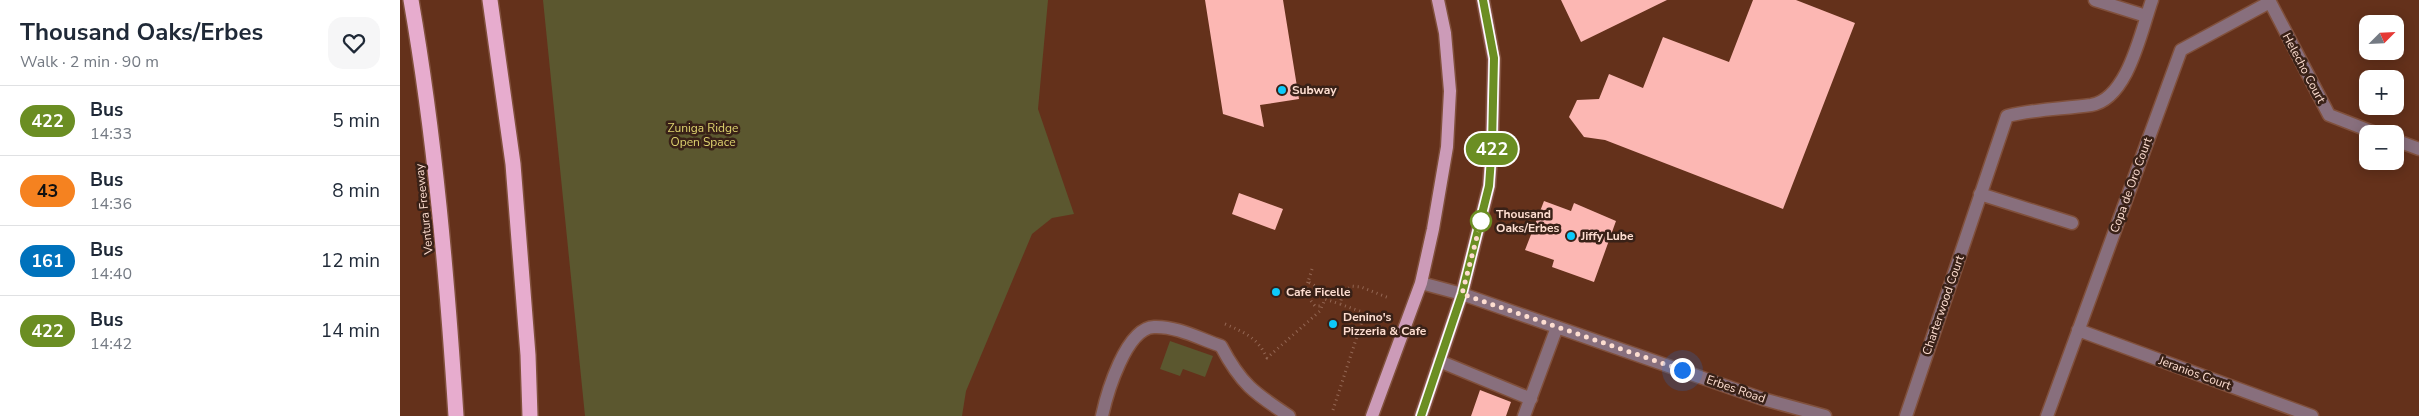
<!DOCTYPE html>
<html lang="en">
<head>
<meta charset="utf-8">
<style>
	body { margin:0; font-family:"Nunito Sans",sans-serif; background:#f6f6f7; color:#1f2937; height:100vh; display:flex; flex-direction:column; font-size:19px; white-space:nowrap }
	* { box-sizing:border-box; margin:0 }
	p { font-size:16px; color:#747a83 }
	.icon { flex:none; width:28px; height:28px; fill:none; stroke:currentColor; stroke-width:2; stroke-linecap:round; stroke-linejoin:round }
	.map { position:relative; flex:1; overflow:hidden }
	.drawer { display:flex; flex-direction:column; background:#fff; width:400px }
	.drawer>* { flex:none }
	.badge { padding:0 10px; border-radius:16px; font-size:18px; line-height:32px }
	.needle { width:32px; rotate:66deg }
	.tools { position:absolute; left:1959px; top:15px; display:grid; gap:10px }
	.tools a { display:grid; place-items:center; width:45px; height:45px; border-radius:10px; background:#fff; box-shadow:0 2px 12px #0003; font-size:25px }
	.you { position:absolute; width:25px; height:25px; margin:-12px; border:4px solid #fff; border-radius:50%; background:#1a73e8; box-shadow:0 0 0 8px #1a73e833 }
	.map>.badge { position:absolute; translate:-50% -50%; box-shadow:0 0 0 2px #fff }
	.round { display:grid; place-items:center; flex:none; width:52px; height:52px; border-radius:15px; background:#f6f6f7 }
	.overview { display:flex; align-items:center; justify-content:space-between; height:85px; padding:0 20px }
	h1 { font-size:24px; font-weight:700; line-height:38px }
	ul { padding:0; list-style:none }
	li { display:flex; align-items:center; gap:15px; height:70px; padding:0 20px; border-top:1px solid #e0e1e3 }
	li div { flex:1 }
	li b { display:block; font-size:19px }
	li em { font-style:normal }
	li .badge { min-width:55px; font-weight:700; text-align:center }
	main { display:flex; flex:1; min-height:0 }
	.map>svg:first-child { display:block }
</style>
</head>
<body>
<main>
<section class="drawer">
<div class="overview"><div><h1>Thousand Oaks/Erbes</h1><p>Walk · 2 min · 90 m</p></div><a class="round"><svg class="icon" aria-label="heart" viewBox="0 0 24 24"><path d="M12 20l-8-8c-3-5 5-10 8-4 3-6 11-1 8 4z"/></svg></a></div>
<ul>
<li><span class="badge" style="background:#6b8e23;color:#fff">422</span><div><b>Bus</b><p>14:33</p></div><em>5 min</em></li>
<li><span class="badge" style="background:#f58220;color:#111">43</span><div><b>Bus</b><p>14:36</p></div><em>8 min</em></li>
<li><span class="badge" style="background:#0072bc;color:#fff">161</span><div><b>Bus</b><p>14:40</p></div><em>12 min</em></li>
<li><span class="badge" style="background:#6b8e23;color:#fff">422</span><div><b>Bus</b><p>14:42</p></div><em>14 min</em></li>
</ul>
</section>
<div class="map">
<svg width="2019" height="416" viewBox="0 0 2019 416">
	<rect width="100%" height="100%" fill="#64311b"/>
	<path fill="#5b572f" d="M143,0H648L638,109L674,214L652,218L632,234L566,391L562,416H185Z
		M770,341L813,356L805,377L783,369L780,376L760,369Z"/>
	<path fill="#fcb7b3" d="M805,0H883L899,99L860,105L864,127L823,114Z
		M1161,0H1267L1181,42Z
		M1353,0H1396L1455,23L1383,209L1205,140L1184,137L1169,117L1177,100L1199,99L1209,74L1243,88L1263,37L1329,62Z
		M839,193L883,209L875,230L832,214Z
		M1144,201L1171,211L1174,203L1216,221L1194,282L1152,267L1154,260L1125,250Z
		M1080,390L1111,402L1106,416H1071Z"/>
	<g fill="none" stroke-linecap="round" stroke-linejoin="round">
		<g stroke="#80503c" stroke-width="15">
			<path id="minor" d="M1695,0L1746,16
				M1869,0L1929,115L1978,134
				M1995,140L2019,149
				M1580,194L1672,223
				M1021,283L1062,294L1363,399L1425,416
				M1678,330L1912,416
				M1039,361L1131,399
				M702,416C707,393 726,328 754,327C777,326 800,339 821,346C841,384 854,393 889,416
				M1124,416L1157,327
				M1506,416L1607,116C1635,109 1662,109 1691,105C1728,99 1741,31 1752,0
				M1647,416L1781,50L1870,2"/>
		</g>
		<g stroke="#80503c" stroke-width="15">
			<path id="major" d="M972,416L1021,283L1033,229L1047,147L1050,91L1045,33L1038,0
				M1021,416L1062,294L1089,186L1092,144L1094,59L1083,0"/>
		</g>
		<g stroke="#80503c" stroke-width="18">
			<path id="highway" d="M11,0C35,137 47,277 56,416
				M90,0L113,164L128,355L130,416"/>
		</g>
		<path stroke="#946754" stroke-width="3" stroke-dasharray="1 4" stroke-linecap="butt" d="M912,269L908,282L921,289L925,299
			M908,282C905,293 908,298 915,306H922
			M825,324C844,332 858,338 867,358L920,311L925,299L940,304
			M933,410L963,318L962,312L940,304L943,293L951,286L961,287L989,298"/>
		<use href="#minor" stroke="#886f7d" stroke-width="12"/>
		<use href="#major" stroke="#cc9bb8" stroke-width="12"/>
		<use href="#highway" stroke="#e7acce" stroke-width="15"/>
	</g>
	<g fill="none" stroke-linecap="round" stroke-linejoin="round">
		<g stroke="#fff" stroke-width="11">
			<path id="line" d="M1021,416L1062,294L1089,186L1092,144L1094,58L1083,0"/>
		</g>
		<use href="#line" stroke="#6b8e23" stroke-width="8"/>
		<path stroke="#fdddd0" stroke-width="5" stroke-dasharray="0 9" d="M1081,221L1062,294L1282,370"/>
	</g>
	<g fill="#0dcafa" stroke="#392117" stroke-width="2">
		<circle cx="882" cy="90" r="5"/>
		<circle cx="1171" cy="236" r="5"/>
		<circle cx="876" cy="292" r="5"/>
		<circle cx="933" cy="324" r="5"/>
	</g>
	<circle fill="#fff" stroke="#6b8e23" stroke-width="2.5" cx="1081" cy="221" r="10"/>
	<g text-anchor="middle" stroke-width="5" stroke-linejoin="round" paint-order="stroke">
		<g font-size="12" fill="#fdddd0" stroke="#392117">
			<text transform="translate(1904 68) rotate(62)" y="4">Helecho Court</text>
			<text transform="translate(1731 185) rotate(-70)" y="4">Copa de Oro Court</text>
			<text transform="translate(24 209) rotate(-96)" y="4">Ventura Freeway</text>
			<text transform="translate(1543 305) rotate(-71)" y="4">Charterwood Court</text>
			<text transform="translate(1795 373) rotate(20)" y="4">Jeranios Court</text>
			<text transform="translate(1336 389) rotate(19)" y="4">Erbes Road</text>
		</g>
		<g font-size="12" font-weight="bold" fill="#fdddd0" stroke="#392117" text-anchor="start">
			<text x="892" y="94">Subway</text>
			<text x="1181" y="240">Jiffy Lube</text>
			<text x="886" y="296">Cafe Ficelle</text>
			<text x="943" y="321">Denino's<tspan x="943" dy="14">Pizzeria &amp; Cafe</tspan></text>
		</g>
		<g font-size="12" fill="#ded36f" stroke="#392117">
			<text x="303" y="132">Zuniga Ridge<tspan x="303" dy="14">Open Space</tspan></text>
		</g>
		<g font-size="12" font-weight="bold" fill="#fdddd0" stroke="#392117" text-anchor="start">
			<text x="1096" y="218">Thousand<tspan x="1096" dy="14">Oaks/Erbes</tspan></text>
		</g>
	</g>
</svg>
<div class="tools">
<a><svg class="needle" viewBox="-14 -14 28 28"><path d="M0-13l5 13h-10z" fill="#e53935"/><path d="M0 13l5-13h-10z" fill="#747a83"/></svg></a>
<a>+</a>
<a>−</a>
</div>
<div class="you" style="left:1282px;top:370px"></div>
<b class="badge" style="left:1092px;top:149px;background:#6b8e23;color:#fff">422</b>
</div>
</main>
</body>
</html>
